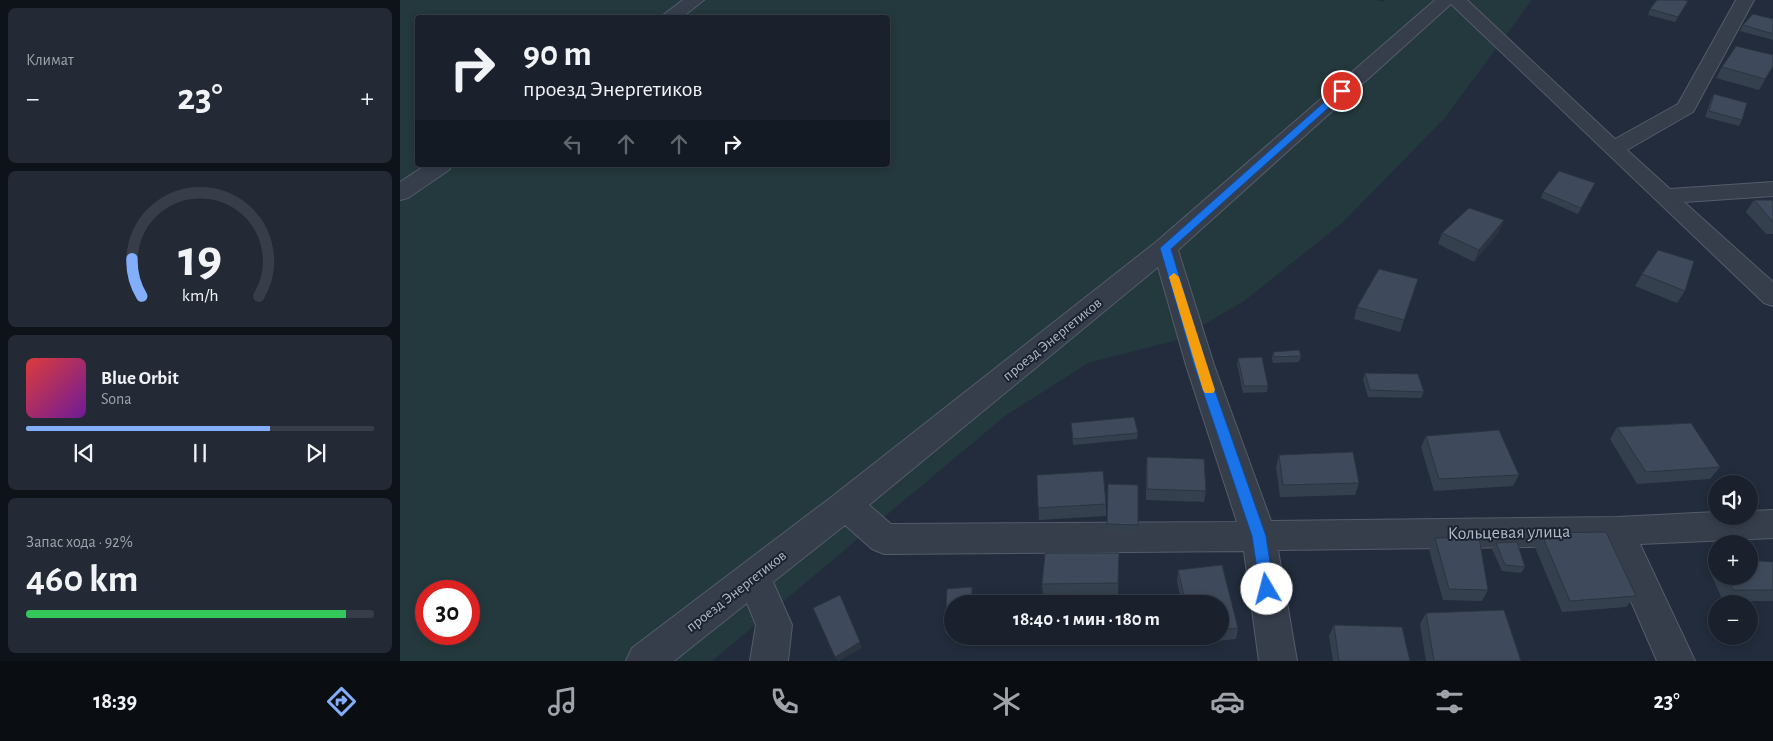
<!DOCTYPE html>
<html lang="ru">
<meta charset="utf-8">
<style>
body{margin:0;font-family:"Alegreya Sans",sans-serif;background:#232935;color:#f1f3f6;height:100vh;display:flex;flex-direction:column;font-size:19px;white-space:nowrap}
*{box-sizing:border-box;margin:0}
p{font-size:16px;color:#9fa3aa}
.icon{flex:none;width:28px;height:28px;fill:none;stroke:currentColor;stroke-width:2;stroke-linecap:round;stroke-linejoin:round}
.map{position:relative;flex:1;overflow:hidden}
.drawer{display:flex;flex-direction:column;gap:8px;padding:8px;background:#0e1219;width:400px}
.drawer>*{flex:none}
.hud{position:absolute;left:15px;top:15px;width:475px;height:152px;border-radius:5px;box-shadow:0 2px 8px #0003,0 0 0 1px #383e49;background:#1a212d;color:#f1f3f6;overflow:hidden}
.fabs{position:absolute;left:1308px;top:475px;display:grid;gap:10px}
.fabs a{display:grid;place-items:center;width:50px;height:50px;border-radius:50%;background:#1a212d;box-shadow:0 2px 8px #0003,0 0 0 1px #383e49;font-size:25px}
.speed{position:absolute;left:15px;top:580px;display:flex;gap:10px;font-size:25px;font-weight:700;text-align:center}
.speed>*{display:grid;place-content:center;width:65px;height:65px;border-radius:50%;background:#1a212d;box-shadow:0 2px 8px #0003,0 0 0 1px #383e49;line-height:1}
.speed .limit{border:8px solid #d22;background:#fff;color:#111}
.pin{position:absolute;display:grid;place-items:center;width:42px;height:42px;color:#fff;margin:-21px;border:2px solid #fff;border-radius:50%;box-shadow:0 1px 5px #0007}
.me{position:absolute;width:55px;margin:-28px;rotate:352deg;stroke-linejoin:round;filter:drop-shadow(0 0 4px #0008)}
.turn{display:flex;align-items:center;gap:18px;height:105px;padding:0 25px;font-size:22px}
.turn .icon{width:65px;height:65px;stroke-width:2.5}
.turn b{display:block;font-size:35px;line-height:42px}
.lanes{display:flex;align-items:center;height:48px;padding:0 25px;background:#0003;justify-content:center;gap:25px;direction:ltr}
.lanes .off{opacity:.35}
.big{font-size:38px;font-weight:600;line-height:1.1}
.drawer .card{flex:1;display:flex;flex-direction:column;justify-content:center;gap:8px;min-width:0;padding:0 18px;border-radius:8px;background:#232935}
.drawer .dial{align-items:center;gap:0}
.dial svg{height:130px;overflow:visible;fill:none;stroke:#383e49;stroke-width:7;stroke-linecap:round;text-anchor:middle}
.dial text{fill:#f1f3f6;stroke:none}
.song{display:flex;align-items:center;gap:15px}
.cover{width:60px;height:60px;border-radius:8px;background:linear-gradient(135deg,hsl(0 70% 55%),hsl(280 70% 35%))}
.played{height:5px;border-radius:2px;background:linear-gradient(90deg,#83aefa 70%,#383e49 70%)}
.keys{display:flex;justify-content:space-around;direction:ltr}
.heat{display:flex;justify-content:space-between;align-items:center;font-size:28px;direction:ltr}
.charge{height:8px;border-radius:4px;background:linear-gradient(90deg,#34c759 92%,#383e49 0)}
.trip{position:absolute;left:544px;top:595px;width:285px;height:50px;border-radius:25px;background:#1a212d;box-shadow:0 2px 8px #0003,0 0 0 1px #383e49;font-weight:600;line-height:50px;text-align:center}
.menu{display:flex;height:80px;justify-content:space-around;align-items:center;background:#0a0d12;color:#9fa3aa}
.menu .icon{width:35px;height:35px}
.menu .selected{color:#83aefa}
.menu b{font-size:22px;color:#f1f3f6}
main{display:flex;flex:1;min-height:0}
.map>svg:first-child{display:block}
</style>
<main>
<section class="drawer">
<div class="card"><p>Климат</p>
<div class="heat"><a>−</a><b class="big">23°</b><a>+</a></div>
</div>
<div class="card dial"><svg viewBox="0 0 100 80">
<path d="M14 69A42 42 0 1 1 86 69"/>
<path d="M14 69A42 42 0 0 1 8 46" stroke="#83aefa"/>
<text x="50" y="56" font-size="32" font-weight="700">19</text>
<text x="50" y="72" font-size="11">km/h</text>
</svg></div>
<div class="card">
<div class="song"><i class="cover"></i><div><b>Blue Orbit</b><p>Sona</p></div></div>
<div class="played"></div>
<div class="keys"><svg class="icon" aria-label="previous" viewBox="0 0 24 24"><path d="M18 5L8 12l10 7zM5 5v14"/></svg><svg class="icon" aria-label="pause" viewBox="0 0 24 24"><path d="M8 5v14M16 5v14"/></svg><svg class="icon" aria-label="next" viewBox="0 0 24 24"><path d="M6 5l10 7-10 7zM19 5v14"/></svg></div>
</div>
<div class="card"><p>Запас хода · 92%</p><b class="big">460 km</b><div class="charge"></div></div>
</section>
<div class="map">
<svg width="1373" height="661" viewBox="0 0 1373 661">
<rect width="100%" height="100%" fill="#222c3c"/>
<path fill="#24393d" fill-rule="evenodd" d="M0,0h976l8,2 1,-2h147l-88,119 -102,104 -98,78 -67,39 -89,23 -83,53 -293,245h-312zM18,18h470v147h-470zM26,591h43v43h-43z"/>
<g fill="none" stroke-linecap="round" stroke-linejoin="round">
<g stroke="#545c6a" stroke-width="2">
<path id="minor" d="M283,0h21l-23,18h-22z
M1035,0h32l148,139 63,-35 58,-104h18l-61,112 -66,38 43,39 103,-7v14l-89,6 89,80v24l-9,-3 -313,-299 -273,246 36,115 57,156 346,-4 99,-5v4h33v-5l24,-1v28l-133,6 55,117h-38l-50,-115 -329,4 19,111h-38l-15,-110 -360,3 -12,-5 -27,-24 -72,57 19,43 -4,36h-38l6,-36 -9,-22 -73,58h-48l6,-13 202,-153 322,-253zM758,267l28,98 51,157 -346,2 -22,-19z
M26,165h26l-3,5 -41,28 -8,2v-18z"/>
</g>
<use href="#minor" fill="#363e4c" fill-rule="evenodd"/>
</g>
<path fill="#35404e" d="M1285,6l-10,16 -27,-7 2,-6z
M1373,19v21l-33,-9 3,-6z
M1373,66l-14,24 -43,-12 6,-11z
M1314,94l28,26 -3,6 -34,-9 6,-17z
M1192,189l-14,25 -37,-16 2,-6z
M1354,200h19v34h-7l-20,-22z
M1099,232l-25,30 -36,-18 4,-11z
M1242,274l43,17 -8,12 -42,-17z
M1018,279l-18,53 -46,-13 3,-12z
M873,352l28,4 -2,6 -26,1 -1,-5z
M838,358l30,28 -1,6 -24,1 -6,-29z
M965,373l59,19 -3,6 -53,-1 -5,-18z
M671,423l67,10 -1,6 -64,6z
M1217,427l103,40 -10,12 -73,5 -27,-45z
M1026,436l93,39 -6,11 -79,5 -13,-44z
M879,455l80,28 -4,12 -75,2 -4,-30z
M747,457l59,34 -2,11 -58,-2v-31z
M637,475l69,29v12l-67,4z
M708,484l30,41 -1,6 -30,-1z
M1141,533l95,63 -10,11 -64,5 -28,-67z
M1035,538l53,52 -6,11 -39,-1 -14,-50z
M1096,543l29,24 -4,6 -19,-2 -10,-22z
M719,553l-1,42h-75l-1,-11z
M1316,558v18h33l24,-14v39h-50l-15,-33z
M822,565l16,63 -2,11 -45,5 -2,-8h31v-32h-38l-5,-23 1,-11z
M572,587l1,6v11h-21v30h-6l-1,-6 2,-39z
M1026,613l95,48h-95l-6,-37z
M934,625l76,36h-77l-4,-25z"/>
<path fill="#2b3440" d="M1104,220l-5,12 -25,30 5,-12z
M572,587l1,6v11h-2z
M460,642l2,6 -23,13h-2l-2,-4z"/>
<path fill="#3e4a5b" stroke="#2b3440" d="M1257,0h27l4,1 -10,16 -28,-8z
M1353,14l20,5v15l-30,-9z
M1336,46l37,9v11l-8,13 -43,-12z
M1314,94l33,9 -5,17 -33,-9z
M1159,171l36,12 -14,25 -38,-16z
M1354,200h19v22z
M1069,208l35,12 -25,30 -37,-17z
M1258,250l36,11 -9,30 -43,-17z
M979,269l39,10 -14,41 -47,-13z
M899,350l2,6 -27,1 -1,-5z
M862,357l6,29h-24l-6,-28z
M965,373l53,1 6,18 -54,-2z
M734,417l4,16 -65,6 -2,-16z
M1291,423l29,44 -74,5 -29,-45z
M1099,430l20,45 -80,4 -13,-43z
M953,452l6,31 -76,2 -4,-30z
M747,457l57,2 2,32 -59,-2z
M703,471l3,33 -68,4 -1,-33z
M708,484l30,1v40l-31,-1z
M1206,532l30,64 -66,5 -29,-68z
M1079,537l9,53 -39,-1 -14,-51z
M1117,542l8,25 -20,-2 -9,-22z
M645,553h74l-1,30 -76,1z
M1349,560l24,2v28h-40l-6,-14h22z
M822,565l16,63 -18,2v-26h-34l-8,-34z
M572,587l-1,17h-19v24h-7l2,-39z
M440,595l20,47 -25,15 -22,-49z
M1104,610l17,51h-87l-8,-48z
M934,625l68,2 8,34h-71z"/>
<path fill="#1a73e8" stroke="#114b97" d="M939,89l8,2 -176,158 35,116 60,171 8,53 -2,5 -5,2 -5,-2 -2,-5 -8,-53 -58,-171 -34,-117z"/>
<path fill="#f59e0b" d="M774,273l5,4 36,113 -2,3h-8l-2,-3 -34,-113z"/>
<g text-anchor="middle" stroke-width="4" stroke-linejoin="round" paint-order="stroke">
<g font-size="15" fill="#b1b9c8" stroke="#1b2330">
<text transform="translate(652 339) rotate(-39)" y="5">проезд Энергетиков</text>
<text transform="translate(336 591) rotate(-38)" y="5">проезд Энергетиков</text>
</g>
<g font-size="18" fill="#b1b9c8" stroke="#1b2330">
<text transform="translate(1109 532) rotate(-1)" y="6">Кольцевая улица</text>
</g>
</g>
</svg>
<div class="fabs">
<a><svg class="icon" aria-label="sound" viewBox="0 0 24 24"><path d="M4 9h4l5-4v14l-5-4H4zM17 9q2 3 0 6"/></svg></a>
<a>+</a>
<a>−</a>
</div>
<div class="speed"><div class="limit">30</div></div>
<div class="pin" style="left:942px;top:91px;background:#d93025"><svg class="icon" aria-label="arrive" viewBox="0 0 24 24"><path d="M6 21V4h12l-3 4 3 4H6"/></svg></div>
<svg class="me" style="left:867px;top:589px" viewBox="-20 -20 40 40"><circle r="19" fill="#fff"/><path d="M0-13L10 11 0 6-10 11z" fill="#1a73e8"/></svg>
<div class="trip">18:40 · 1 мин · 180 m</div>
<div class="hud">
<div class="turn"><svg class="icon" aria-label="right" viewBox="0 0 24 24"><path d="M7 20v-9h11M14 6l5 5-5 5"/></svg><div><b>90 m</b>проезд Энергетиков</div></div>
<div class="lanes"><svg class="icon off" aria-label="left" viewBox="0 0 24 24"><path d="M17 20v-9H6M10 6l-5 5 5 5"/></svg><svg class="icon off" aria-label="ahead" viewBox="0 0 24 24"><path d="M12 20V5M6 11l6-6 6 6"/></svg><svg class="icon off" aria-label="ahead" viewBox="0 0 24 24"><path d="M12 20V5M6 11l6-6 6 6"/></svg><svg class="icon" aria-label="right" viewBox="0 0 24 24"><path d="M7 20v-9h11M14 6l5 5-5 5"/></svg></div>
</div>
</div>
</main>
<nav class="menu">
<b>18:39</b>
<svg class="icon selected" aria-label="directions" viewBox="0 0 24 24"><path d="M12 3l9 9-9 9-9-9zM9 14v-3h6M13 9l2 2-2 2"/></svg>
<svg class="icon" aria-label="music" viewBox="0 0 24 24"><path d="M9 18V5l10-2v13"/><circle cx="6" cy="18" r="3"/><circle cx="16" cy="16" r="3"/></svg>
<svg class="icon" aria-label="phone" viewBox="0 0 24 24"><path d="M5 4h4l2 5-3 2q2 4 5 5l2-3 5 2v4C11 20 4 13 5 4z"/></svg>
<svg class="icon" aria-label="climate" viewBox="0 0 24 24"><path d="M12 3v18M4 7l16 10M4 17L20 7"/></svg>
<svg class="icon" aria-label="car" viewBox="0 0 24 24"><path d="M5 17H2v-5l4-1 3-4h7l3 4 3 1v5h-3M9 17h6M6 11h13"/><circle cx="7" cy="17" r="2"/><circle cx="17" cy="17" r="2"/></svg>
<svg class="icon" aria-label="filters" viewBox="0 0 24 24"><path d="M4 7h16M4 17h16"/><circle cx="9" cy="7" r="2"/><circle cx="15" cy="17" r="2"/></svg>
<b>23°</b>
</nav>
